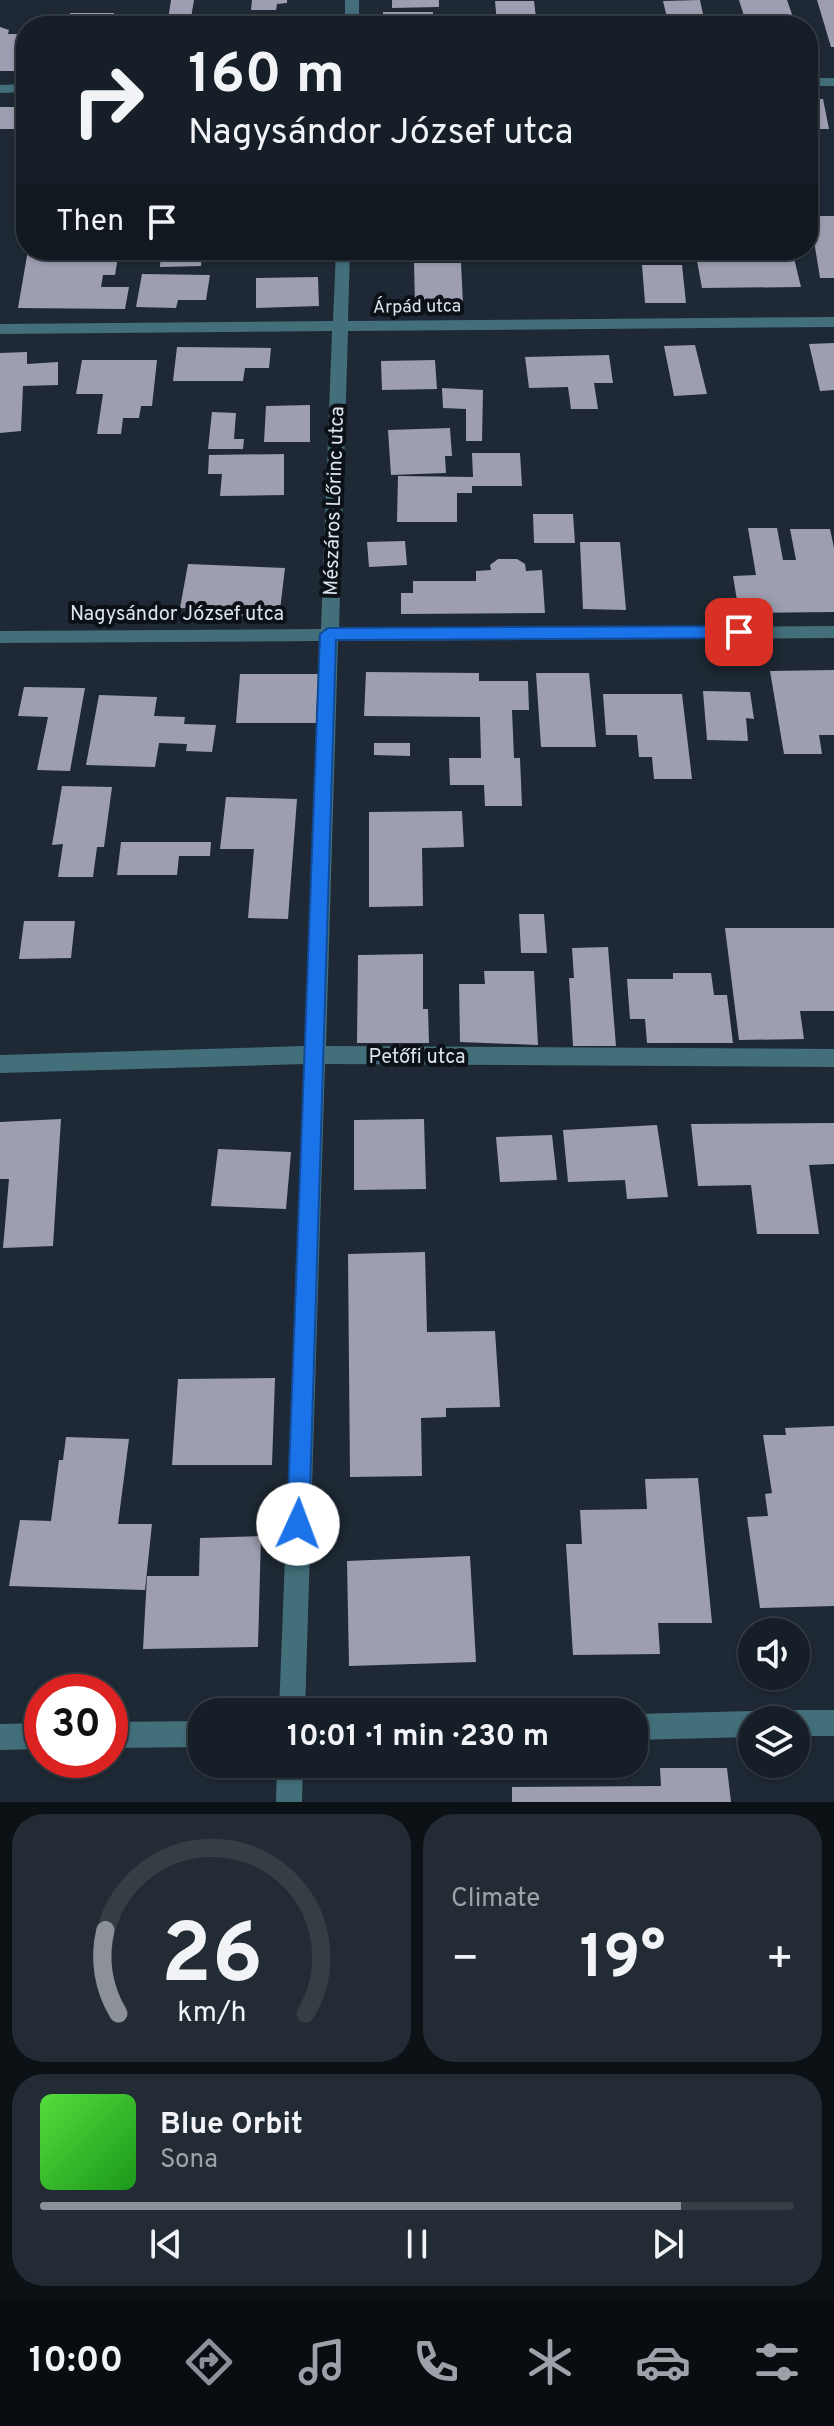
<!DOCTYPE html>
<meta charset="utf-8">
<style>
body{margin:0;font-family:Overpass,sans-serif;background:#232c34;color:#f1f3f6;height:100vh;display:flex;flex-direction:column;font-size:30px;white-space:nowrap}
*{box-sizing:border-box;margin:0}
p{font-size:26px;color:#9ea2a8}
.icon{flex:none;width:44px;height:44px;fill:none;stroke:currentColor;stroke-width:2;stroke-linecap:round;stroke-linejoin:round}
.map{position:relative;height:1802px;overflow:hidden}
.details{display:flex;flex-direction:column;gap:12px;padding:12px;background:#0c1116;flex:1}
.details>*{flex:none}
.guide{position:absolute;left:16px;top:16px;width:802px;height:244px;border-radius:32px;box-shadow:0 2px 6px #0004,0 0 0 2px #353d45;background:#161f28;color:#f1f3f6;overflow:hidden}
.tools{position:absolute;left:738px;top:1618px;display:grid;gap:16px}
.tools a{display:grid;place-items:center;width:72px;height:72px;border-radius:50%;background:#161f28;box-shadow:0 2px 6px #0004,0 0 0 2px #353d45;font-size:40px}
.speed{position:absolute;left:24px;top:1674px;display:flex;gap:16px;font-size:40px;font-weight:700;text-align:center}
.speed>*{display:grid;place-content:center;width:104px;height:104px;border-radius:50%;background:#161f28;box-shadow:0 2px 6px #0004,0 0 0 2px #353d45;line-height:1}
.speed .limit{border:12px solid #d22;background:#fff;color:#111}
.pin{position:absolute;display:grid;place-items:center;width:68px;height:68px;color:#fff;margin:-34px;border-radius:16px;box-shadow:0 4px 12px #0006}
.me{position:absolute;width:88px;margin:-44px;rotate:2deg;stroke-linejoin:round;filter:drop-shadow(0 0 6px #0008)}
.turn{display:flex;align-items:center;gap:28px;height:168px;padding:0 40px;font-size:36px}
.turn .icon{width:104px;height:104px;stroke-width:2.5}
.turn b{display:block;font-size:56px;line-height:68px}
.then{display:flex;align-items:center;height:76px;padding:0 40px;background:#0003;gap:16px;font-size:30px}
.big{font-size:60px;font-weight:700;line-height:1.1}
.details .widget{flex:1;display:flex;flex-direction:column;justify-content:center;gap:12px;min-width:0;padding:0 28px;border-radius:32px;background:#232c34}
.details .dial{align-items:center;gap:0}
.dial svg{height:208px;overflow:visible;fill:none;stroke:#353d45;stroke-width:7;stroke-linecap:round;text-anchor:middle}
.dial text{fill:#f1f3f6;stroke:none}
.song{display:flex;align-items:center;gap:24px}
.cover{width:96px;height:96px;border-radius:12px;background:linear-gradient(135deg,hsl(110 70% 55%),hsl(120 70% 35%))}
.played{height:8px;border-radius:4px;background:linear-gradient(90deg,#8c9099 85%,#353d45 85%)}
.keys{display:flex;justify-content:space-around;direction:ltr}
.heat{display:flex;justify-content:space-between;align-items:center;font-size:44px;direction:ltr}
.details .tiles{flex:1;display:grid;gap:12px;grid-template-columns:1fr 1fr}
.widget:last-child{grid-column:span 2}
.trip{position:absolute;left:188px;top:1698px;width:460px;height:80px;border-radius:32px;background:#161f28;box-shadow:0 2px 6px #0004,0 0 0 2px #353d45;font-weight:700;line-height:80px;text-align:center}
.menu{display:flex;height:128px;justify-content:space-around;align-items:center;background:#090c10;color:#9ea2a8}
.menu .icon{width:56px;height:56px}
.menu .selected{color:#8c9099}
.menu b{font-size:36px;color:#f1f3f6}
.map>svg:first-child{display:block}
</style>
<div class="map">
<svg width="834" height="1802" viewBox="0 0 834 1802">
<rect width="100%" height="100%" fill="#1e2935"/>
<path fill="#9d9fb1" d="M171,0h23l-3,18h12l-1,8h-35z
M252,0h35v3l-10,1 -1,6h-25z
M392,0h47v7l-47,1z
M700,0l4,19h18l2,7h-55l-6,-25z
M739,0h48l9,26h-24l-3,-8 -24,1z
M817,0h17v47h-3z
M495,1h39l3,25 -40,-3z
M383,12h50l-1,13 -49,-1z
M70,13h44l-2,13h-44z
M0,27l9,3 -1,4h18v37h-26z
M808,99h15l6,30h-21z
M0,107h25l-4,22h-21z
M810,216h24v62h-14z
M28,250h91l-4,25h-12l-2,12h28l-4,22 -107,-1z
M161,250h41l-1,16 -41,1z
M695,250h97l9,37 -99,1z
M414,263h47l2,41 -48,1z
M642,265h40l4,38h-41z
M142,274l68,1 -4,25h-28l-2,8 -40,-1z
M318,277l1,29 -63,2v-30z
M834,343v47l-14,1 -11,-47z
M695,345l12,49 -33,2 -10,-50z
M177,347l94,1 -2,20h-24l-2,13h-70z
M27,352v12l31,-2v23l-35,1 -2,45 -21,2v-80z
M609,355l4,28h-19l4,26h-27l-3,-22 -39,1 -4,-31z
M82,360h75l-5,46h-11l-2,12h-16l-2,16h-24l6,-40h-27z
M435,360l2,29 -55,1 -1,-29z
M442,388l41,2 -1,51h-16v-32l-23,-1z
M310,405v37h-46l2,-36z
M212,412l24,1 -2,26h10l-1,10h-35z
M450,428l2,28h-7l1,17 -55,2 -3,-45z
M472,453h48l2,33h-50v7h-15v29h-60l1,-46 75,1z
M284,454v41l-64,1 2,-22h-14l1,-19z
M533,514h40l2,29h-41z
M748,528h29l6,32h13l-6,-31h40l4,19v64l-95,1 -6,-37 23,-1z
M405,541l2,24 -38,2 -2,-25z
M580,542h40l6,68 -43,-1z
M498,559h19l8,5 1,7 16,-1 3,43 -144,1v-21h12v-12h63v-10l15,-1 -1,-5z
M188,564l97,4 -6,50 -72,-3 1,-6 -28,-1z
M834,670v65h-15l3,19h-38l-14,-83z
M366,672l113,1v8h49l1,29h-17l2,48h6l2,48h-37l-1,-21h-34l-1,-27h32l-1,-41 -116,-1z
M536,673h53l7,74h-55z
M240,674h78l-2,49h-80z
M24,687l61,1 -15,83 -33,-1 11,-53 -30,-1z
M703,691l47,1 4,27 -8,-1 2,23 -41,-1z
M603,694h79l10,85h-38l-2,-22h-13l-2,-22h-31z
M99,695l58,2 -3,19 31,1 -1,7 32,1 -4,27 -26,-1 1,-7 -28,-1 -4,24 -69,-2z
M374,743h36v13l-36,-1z
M62,786l50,1 -8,60h-7l-4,30h-35l5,-33 -11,1z
M226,797l71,2 -9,120 -40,-1 6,-69h-34z
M462,811l2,36 -42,1 1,58 -54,1v-95z
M121,842h90l-1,14h-31l-2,19h-60z
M519,914h25l3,39h-26z
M24,921h51l-4,37 -52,1z
M725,928h109v83h-34l4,28 -65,1z
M608,947l8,99h-43l-4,-68h5l-2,-30z
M423,954v55h5l1,34h-72l1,-88z
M484,971h50l4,74 -78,-3 -1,-58h26z
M673,973h38l3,22h13l6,48h-86l-2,-24h-15l-3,-40h46z
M61,1119l-8,127 -50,2 6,-69h-9v-57z
M424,1119l2,70 -72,1v-70z
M834,1123v41l-25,1 10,69h-62l-6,-49 -53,1 -7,-62z
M657,1125l11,72 -41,2 -2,-19 -57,2 -5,-52z
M552,1135l5,45 -57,2 -4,-45z
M218,1149l73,3 -5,57 -75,-3z
M425,1252l2,80 68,-1 5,76 -54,1v9l-25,1 1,58 -72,1 -2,-223z
M275,1378l-3,87h-100l6,-86z
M834,1426v180l-74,2 -13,-91 21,-1 -3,-22 7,-1 -9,-58h23l-1,-7z
M66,1437l63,2 -11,85h34l-7,66 -136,-4 11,-66 31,1 8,-61h4z
M698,1478l14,145h-54l2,31 -87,1 -7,-111h16l-2,-34 67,-1 -2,-30z
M261,1536l-3,111 -115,2 4,-73h52l1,-38z
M470,1556l6,106 -127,4 -2,-105z
M660,1768h67l4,34h-219v-15l149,-1z"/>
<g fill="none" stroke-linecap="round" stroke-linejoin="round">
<path fill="#426f7a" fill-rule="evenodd" d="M345,0h14v26h-14z
M808,78h26v8h-26z
M26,84v8l-26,1v-8z
M336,250h14l-2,71 486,-4v10l-486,4 -9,298 495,-3v12l-496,3 -12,405 508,3v18l-509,-3 -20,648h-26l25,-648 -304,9v-18l305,-9 15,-405 -320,2v-12l321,-2 11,-298 -332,3v-10l333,-3z
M796,1710h38v26h-38v-16h-12l3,-6z
M752,1711l9,4 3,5h-12v17l-118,3v-26z
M202,1721v26l-92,1v-26z
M42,1723v26l-42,1v-26z
M277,1764h26l-1,38h-26z"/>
</g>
<path fill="#1a73e8" stroke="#114b97" stroke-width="2" d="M739,626l8,6 -8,6 -403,2 -27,884 -3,8 -8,3 -8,-3 -3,-8 33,-890 8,-6z"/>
<g text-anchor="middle" stroke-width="8" stroke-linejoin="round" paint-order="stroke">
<g font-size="18" fill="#dbe3eb" stroke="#0c1117">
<text transform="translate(417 306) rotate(-1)" y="6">Árpád utca</text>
</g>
<g font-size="20" fill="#dbe3eb" stroke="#0c1117">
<text transform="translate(333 501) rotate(-88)" y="7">Mészáros Lőrinc utca</text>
<text x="177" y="620">Nagysándor József utca</text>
<text x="417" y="1063">Petőfi utca</text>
</g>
</g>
</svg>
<div class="tools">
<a><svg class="icon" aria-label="sound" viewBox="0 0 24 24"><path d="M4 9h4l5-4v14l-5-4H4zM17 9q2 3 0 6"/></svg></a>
<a><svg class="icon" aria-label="layers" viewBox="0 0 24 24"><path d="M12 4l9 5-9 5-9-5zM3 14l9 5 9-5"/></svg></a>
</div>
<div class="speed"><div class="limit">30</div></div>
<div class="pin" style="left:739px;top:632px;background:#d93025"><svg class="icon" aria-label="arrive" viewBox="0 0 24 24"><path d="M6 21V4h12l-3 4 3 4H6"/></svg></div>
<svg class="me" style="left:298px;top:1524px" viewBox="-20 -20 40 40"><circle r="19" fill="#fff"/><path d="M0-13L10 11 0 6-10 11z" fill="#1a73e8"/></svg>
<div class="trip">10:01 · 1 min · 230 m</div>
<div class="guide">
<div class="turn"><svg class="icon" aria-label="right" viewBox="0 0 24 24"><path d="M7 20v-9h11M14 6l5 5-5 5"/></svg><div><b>160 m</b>Nagysándor József utca</div></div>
<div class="then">Then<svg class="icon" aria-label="arrive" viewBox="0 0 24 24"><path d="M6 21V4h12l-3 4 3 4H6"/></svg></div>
</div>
</div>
<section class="details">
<div class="tiles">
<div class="widget dial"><svg viewBox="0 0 100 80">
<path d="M14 69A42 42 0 1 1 86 69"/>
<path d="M14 69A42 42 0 0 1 9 37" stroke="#8c9099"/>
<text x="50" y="56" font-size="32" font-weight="700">26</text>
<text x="50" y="72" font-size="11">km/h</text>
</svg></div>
<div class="widget"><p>Climate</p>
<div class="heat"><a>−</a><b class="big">19°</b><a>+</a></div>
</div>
<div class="widget">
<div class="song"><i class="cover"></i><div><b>Blue Orbit</b><p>Sona</p></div></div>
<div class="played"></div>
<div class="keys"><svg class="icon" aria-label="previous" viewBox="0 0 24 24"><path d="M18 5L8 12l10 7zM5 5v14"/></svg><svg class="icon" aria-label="pause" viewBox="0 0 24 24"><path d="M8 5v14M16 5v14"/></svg><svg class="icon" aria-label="next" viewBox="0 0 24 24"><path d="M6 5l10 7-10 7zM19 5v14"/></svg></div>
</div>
</div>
</section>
<nav class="menu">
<b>10:00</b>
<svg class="icon selected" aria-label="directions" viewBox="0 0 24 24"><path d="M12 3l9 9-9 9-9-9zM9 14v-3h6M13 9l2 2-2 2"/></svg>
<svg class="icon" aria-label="music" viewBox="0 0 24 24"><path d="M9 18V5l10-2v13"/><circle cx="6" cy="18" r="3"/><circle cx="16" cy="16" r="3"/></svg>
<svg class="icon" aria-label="phone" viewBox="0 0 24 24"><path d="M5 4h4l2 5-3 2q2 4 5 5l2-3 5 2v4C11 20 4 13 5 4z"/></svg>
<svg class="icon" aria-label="climate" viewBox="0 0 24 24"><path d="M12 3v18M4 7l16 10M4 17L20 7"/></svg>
<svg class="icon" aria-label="car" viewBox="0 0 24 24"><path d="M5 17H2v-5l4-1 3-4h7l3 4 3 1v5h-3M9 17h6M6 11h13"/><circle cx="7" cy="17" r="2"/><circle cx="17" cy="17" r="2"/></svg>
<svg class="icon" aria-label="filters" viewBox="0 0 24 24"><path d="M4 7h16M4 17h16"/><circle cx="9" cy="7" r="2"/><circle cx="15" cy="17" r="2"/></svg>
</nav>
